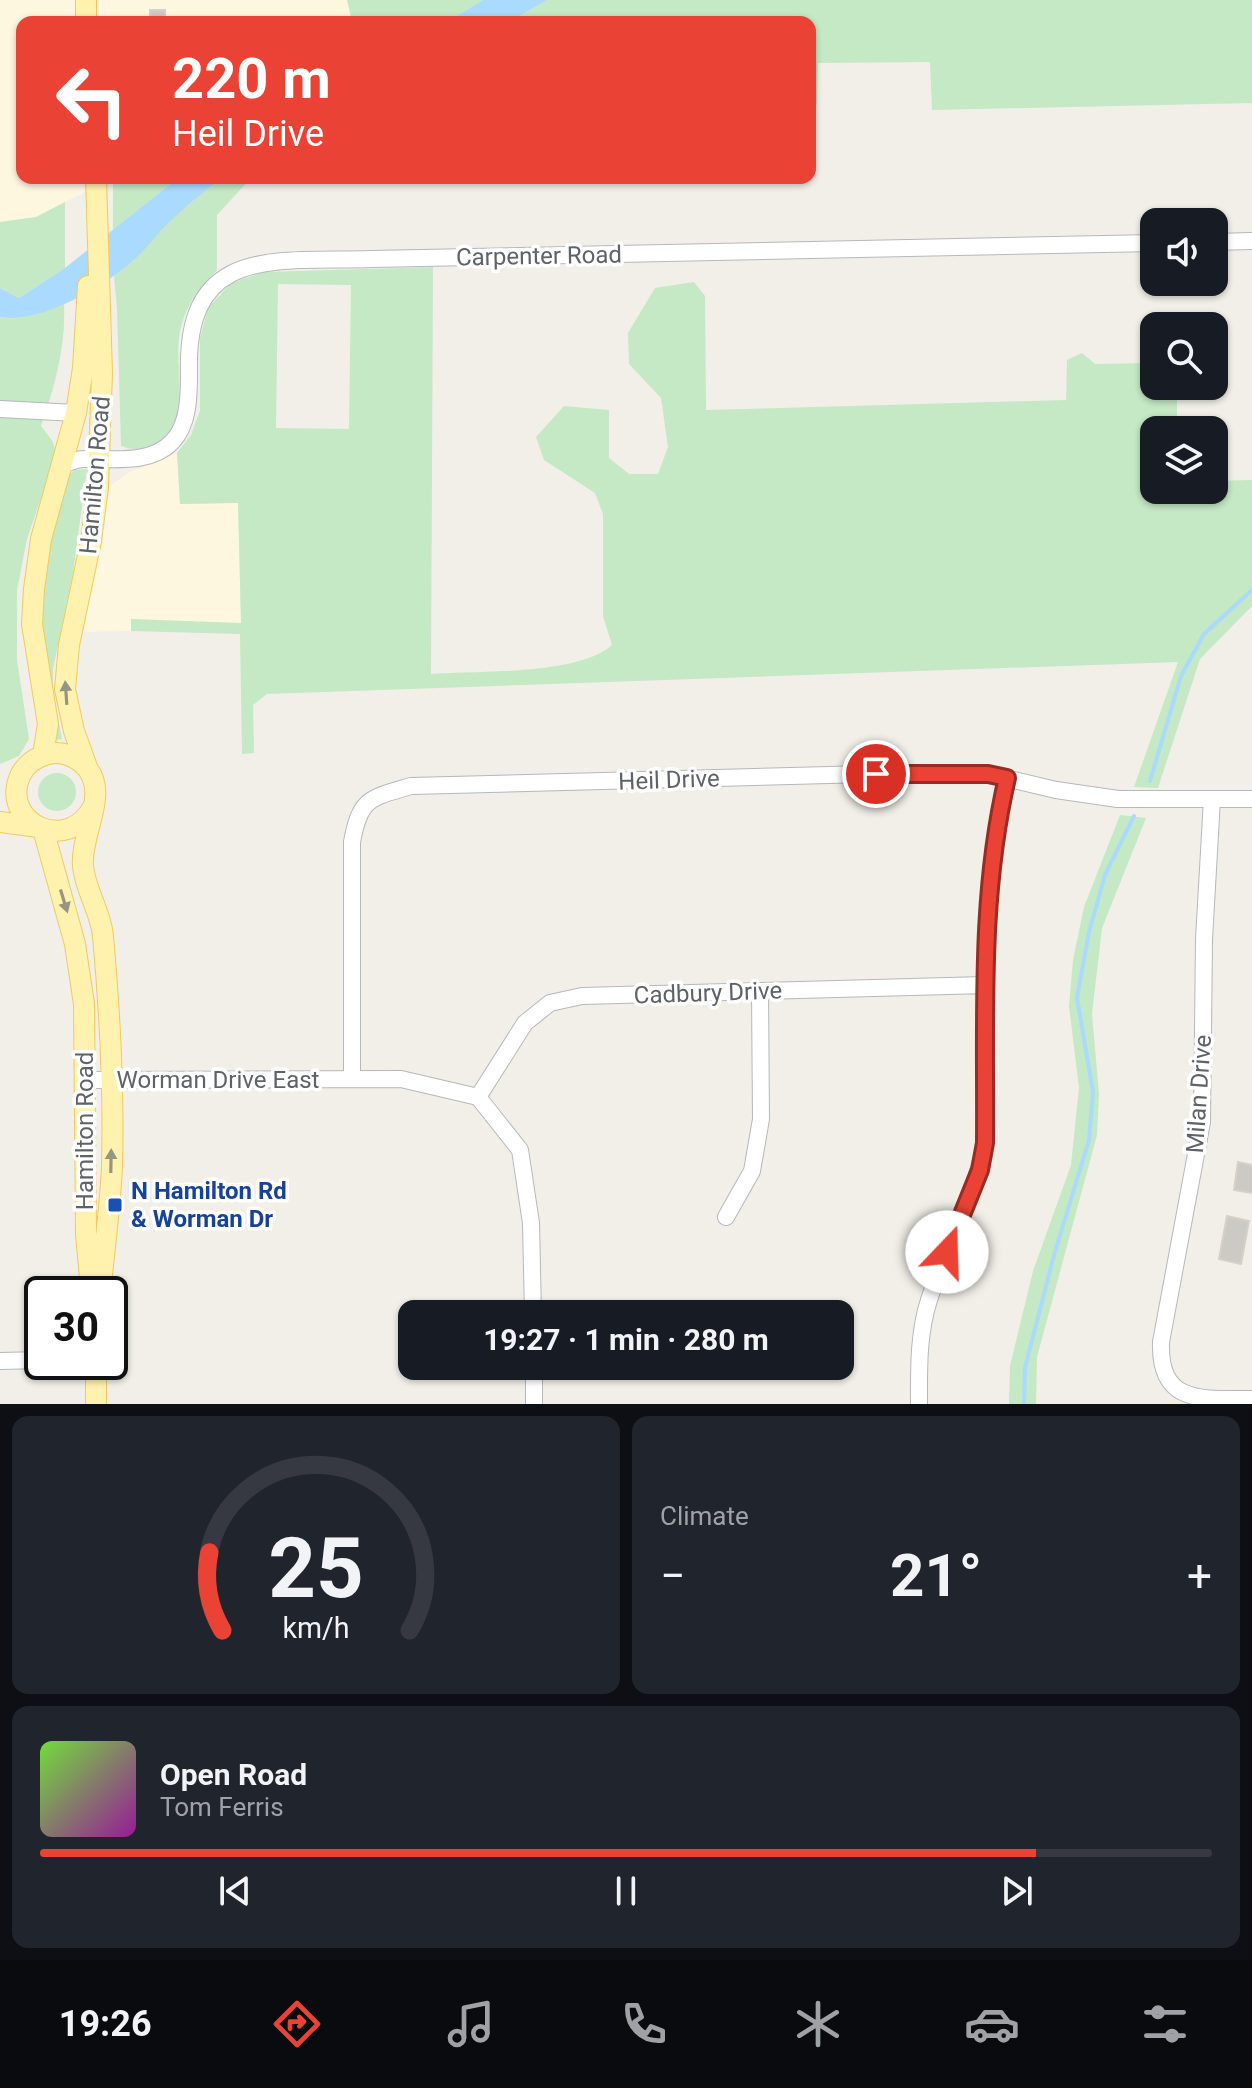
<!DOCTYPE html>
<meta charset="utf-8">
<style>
body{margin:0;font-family:Roboto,sans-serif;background:#20242c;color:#f1f3f6;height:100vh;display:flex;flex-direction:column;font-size:30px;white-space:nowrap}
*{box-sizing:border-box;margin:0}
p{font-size:26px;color:#9ea1a6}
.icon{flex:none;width:44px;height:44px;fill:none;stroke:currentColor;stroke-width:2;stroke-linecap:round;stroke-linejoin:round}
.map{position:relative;height:1404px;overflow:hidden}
.panel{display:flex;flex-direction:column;gap:12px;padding:12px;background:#0d0f14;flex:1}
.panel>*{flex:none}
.banner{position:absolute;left:16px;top:16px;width:800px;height:168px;border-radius:16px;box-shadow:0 2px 6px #0004;background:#ea4335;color:#fff;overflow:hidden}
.buttons{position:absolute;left:1140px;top:208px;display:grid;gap:16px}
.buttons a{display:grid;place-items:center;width:88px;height:88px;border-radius:16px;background:#171b24;box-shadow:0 2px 6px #0004;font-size:40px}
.speed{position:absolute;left:24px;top:1276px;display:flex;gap:16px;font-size:40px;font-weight:700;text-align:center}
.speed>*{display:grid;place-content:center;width:104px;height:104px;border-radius:50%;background:#171b24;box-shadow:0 2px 6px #0004;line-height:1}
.speed .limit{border:4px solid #111;border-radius:12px;background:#fff;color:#111}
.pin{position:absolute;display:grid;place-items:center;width:68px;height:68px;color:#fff;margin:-34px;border:4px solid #fff;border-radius:50%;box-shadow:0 2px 8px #0007}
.me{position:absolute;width:88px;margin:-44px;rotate:21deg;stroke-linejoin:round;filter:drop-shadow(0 0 6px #0008)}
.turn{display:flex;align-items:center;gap:28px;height:168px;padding:0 24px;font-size:36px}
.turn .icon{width:104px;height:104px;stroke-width:2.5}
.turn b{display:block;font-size:56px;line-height:68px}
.big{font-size:60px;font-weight:700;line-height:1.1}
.panel .tile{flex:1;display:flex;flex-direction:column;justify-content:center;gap:12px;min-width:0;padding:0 28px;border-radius:16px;background:#20242c}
.panel .dial{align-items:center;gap:0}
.dial svg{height:208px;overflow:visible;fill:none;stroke:#363941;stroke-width:7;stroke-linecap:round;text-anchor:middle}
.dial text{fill:#f1f3f6;stroke:none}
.song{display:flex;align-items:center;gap:24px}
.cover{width:96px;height:96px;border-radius:12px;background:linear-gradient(135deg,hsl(100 70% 55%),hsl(300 70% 35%))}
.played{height:8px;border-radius:4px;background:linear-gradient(90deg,#ea4335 85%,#363941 85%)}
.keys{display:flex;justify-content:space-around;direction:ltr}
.heat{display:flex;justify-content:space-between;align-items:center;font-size:44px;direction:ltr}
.panel .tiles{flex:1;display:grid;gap:12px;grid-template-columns:1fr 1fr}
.tile:last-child{grid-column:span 2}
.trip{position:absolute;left:398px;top:1300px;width:456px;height:80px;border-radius:16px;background:#171b24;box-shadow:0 2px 6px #0004;font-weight:700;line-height:80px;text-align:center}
.tabs{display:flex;height:128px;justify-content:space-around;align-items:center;background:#090b0e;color:#9ea1a6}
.tabs .icon{width:56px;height:56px}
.tabs .current{color:#ea4335}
.tabs b{font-size:36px;color:#f1f3f6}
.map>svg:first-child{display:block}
</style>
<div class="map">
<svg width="1252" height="1404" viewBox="0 0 1252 1404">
<rect width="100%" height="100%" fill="#f1efe8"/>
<path fill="#fef7e0" d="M0,0h347l5,22h-330v156h90l-76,39 -36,5z
M177,453l3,51 58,-1 3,121 -110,-5v12l-51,1 25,-143 25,-17z"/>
<path fill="#c5e8c5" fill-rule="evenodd" d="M347,0h136l-30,18 -15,4h-86z
M547,0h705v103l-320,7 -2,-48 -112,1 -1,41 -7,1v-83h-301z
M113,178h65l-65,52z
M221,178h30l-34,37v55c-17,18 -30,33 -36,57 -10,36 16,102 -30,119 -11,4 -20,4 -30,0l-4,-138 -3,-32 20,-16 42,-45z
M65,202v66l-46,30 -19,-10v-66l36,-5z
M433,267l-2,407c45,-3 149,1 181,-29l-9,-29v-102l-8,-21 -51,-33 -8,-23 28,-31 45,4v48l20,16h29l10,-27 -7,-49 -32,-34 -1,-31 27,-45 39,-6 11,14 1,114 360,-10 1,-40 15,-7 13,11 59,-1v23h23v44h-23v60h60v-9l38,-1v126l-52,53 -42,129 -24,-1 44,-125 -911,32 -14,11 1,48 -12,1 -2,-120 -109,-3v-12l110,4 -3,-120 -58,1 -3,-51 14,-18 9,-25v-72l8,-30 23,-25 33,-11zM278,284l73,1 -2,144 -73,-1z
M64,304c2,42 -9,82 -23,122l12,16 3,12 -29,85 -10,51v70l12,79 -10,17 -19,8v-447c22,5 44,-6 64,-13z
M87,469l-14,104 -20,96v26l9,44 -14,2 -14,-130 30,-130 10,-11z
M38 792a19 19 0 1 1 38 0a19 19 0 1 1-38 0Z
M1120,815l26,3 -44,110 -10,86 7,80 -2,41 -60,222 -1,47h-27l1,-38 23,-95 38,-106 8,-77 -10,-82 4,-46 11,-53z"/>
<path fill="#aadaff" d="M483,0h64l-38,22h-71l15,-4z
M178,178h43c-14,12 -29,23 -43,36 -16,14 -28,31 -43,45 -28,26 -96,66 -135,58v-29l19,10 46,-30z"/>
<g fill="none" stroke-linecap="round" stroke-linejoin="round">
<path stroke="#aadaff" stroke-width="4" d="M1150,781l31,-105 23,-42 48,-44
M1024,1404l1,-36 29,-113 35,-115 4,-48 -16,-94 12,-66 16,-57 29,-59"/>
</g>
<path fill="#cccac5" stroke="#d6d1c6" stroke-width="2" d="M150,10h15v12h-15z
M1238,1162l14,3v28l-18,-3z
M1227,1216l22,5 -8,43 -22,-5z"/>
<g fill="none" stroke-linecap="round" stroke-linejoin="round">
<g stroke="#b5b8bc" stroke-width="18">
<path id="minor" d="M1214,242l38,-1
M0,409l76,4
M61,465c7,-2 15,-6 23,-6 28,-1 66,6 88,-17 17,-17 17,-47 17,-69 -4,-129 87,-111 182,-114l783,-16
M1212,799l-8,140 -2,183 -41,220c-2,62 39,57 91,57
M352,1079v-237c8,-45 19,-44 59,-56l495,-13 82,1 68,16 62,9h134
M84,1080l317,-1 77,18 42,53 11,73 2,91
M478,1097l47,-74 25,-20 32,-7 404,-11
M726,1217l26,-46 9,-52 -1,-128
M0,1361l42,-1
M534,1366v38
M919,1404c0,-35 -1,-70 10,-104 17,-53 46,-103 56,-157 1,-122 -5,-246 22,-365"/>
</g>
<g stroke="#f2c960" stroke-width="22">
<path id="major" d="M86,0v22
M43,755l5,-31 -16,-100 2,-35 7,-50 35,-126 7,-45 5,-82
M87,767l-13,-36 -9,-42 4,-44 22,-104 7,-54 4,-114 -6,-195
M94,805c-25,51 -94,18 -74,-29 5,-11 16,-19 28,-22 12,-3 24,1 34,9 31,27 -2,69 1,103 2,24 18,46 20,70 7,77 11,154 9,231 -2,42 -8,85 -12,127
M0,822l38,5
M43,829l32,115 9,60 2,230 5,56
M96,1362v42"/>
</g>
<use href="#minor" stroke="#fff" stroke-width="16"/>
<use href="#major" stroke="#fff2af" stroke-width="20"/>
</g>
<defs><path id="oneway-solid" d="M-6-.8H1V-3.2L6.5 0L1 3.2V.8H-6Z" transform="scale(2)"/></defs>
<g fill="#979581">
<use href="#oneway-solid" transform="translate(66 693) rotate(-94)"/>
<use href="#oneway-solid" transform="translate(64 901) rotate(73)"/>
<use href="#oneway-solid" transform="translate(111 1161) rotate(-89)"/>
</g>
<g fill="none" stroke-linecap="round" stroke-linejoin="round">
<g stroke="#982c22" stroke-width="20">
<path id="route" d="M876,774h112l19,4c-28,119 -21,243 -22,365l-5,27 -33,82"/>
</g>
<use href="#route" stroke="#ea4335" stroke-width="14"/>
</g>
<rect fill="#1a4fb4" stroke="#fff" stroke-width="3" x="107" y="1197" width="16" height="16" rx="4"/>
<g text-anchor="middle" stroke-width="7" stroke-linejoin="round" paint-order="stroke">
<g font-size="24" fill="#5f6368" stroke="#fff">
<text transform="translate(539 256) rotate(-1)" y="8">Carpenter Road</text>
<text transform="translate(95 475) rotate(-85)" y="8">Hamilton Road</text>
<text transform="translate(669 780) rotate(-2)" y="8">Heil Drive</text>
<text transform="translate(708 993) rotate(-2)" y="8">Cadbury Drive</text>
<text x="218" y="1088">Worman Drive East</text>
<text transform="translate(1199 1094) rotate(-86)" y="8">Milan Drive</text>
<text transform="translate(85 1131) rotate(-90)" y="8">Hamilton Road</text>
</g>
<g font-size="24" font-weight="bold" fill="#164399" stroke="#fff" text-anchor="start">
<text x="131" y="1199">N Hamilton Rd<tspan x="131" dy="28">&amp; Worman Dr</tspan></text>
</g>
</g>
</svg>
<div class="buttons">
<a><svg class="icon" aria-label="sound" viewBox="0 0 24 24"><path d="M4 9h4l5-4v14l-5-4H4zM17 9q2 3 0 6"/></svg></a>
<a><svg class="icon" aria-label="search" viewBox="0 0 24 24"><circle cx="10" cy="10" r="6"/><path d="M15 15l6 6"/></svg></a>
<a><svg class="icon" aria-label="layers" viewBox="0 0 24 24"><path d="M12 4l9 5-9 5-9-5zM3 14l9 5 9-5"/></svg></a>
</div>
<div class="speed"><div class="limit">30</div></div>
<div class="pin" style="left:876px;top:774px;background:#d93025"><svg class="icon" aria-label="arrive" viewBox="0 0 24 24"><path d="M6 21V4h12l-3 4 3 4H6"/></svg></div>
<svg class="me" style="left:947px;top:1252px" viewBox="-20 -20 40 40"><circle r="19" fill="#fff"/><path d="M0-13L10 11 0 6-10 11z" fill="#ea4335"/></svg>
<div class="trip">19:27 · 1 min · 280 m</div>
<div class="banner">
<div class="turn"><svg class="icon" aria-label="left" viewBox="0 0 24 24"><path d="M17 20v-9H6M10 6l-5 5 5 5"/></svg><div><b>220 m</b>Heil Drive</div></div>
</div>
</div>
<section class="panel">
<div class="tiles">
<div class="tile dial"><svg viewBox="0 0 100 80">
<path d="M14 69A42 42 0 1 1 86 69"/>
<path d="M14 69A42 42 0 0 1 9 39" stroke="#ea4335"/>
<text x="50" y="56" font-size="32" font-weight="700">25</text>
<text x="50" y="72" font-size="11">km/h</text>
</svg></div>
<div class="tile"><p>Climate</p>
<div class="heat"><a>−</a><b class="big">21°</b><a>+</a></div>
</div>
<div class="tile">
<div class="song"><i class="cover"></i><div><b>Open Road</b><p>Tom Ferris</p></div></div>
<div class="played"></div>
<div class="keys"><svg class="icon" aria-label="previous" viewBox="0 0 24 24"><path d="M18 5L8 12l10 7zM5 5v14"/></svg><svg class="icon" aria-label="pause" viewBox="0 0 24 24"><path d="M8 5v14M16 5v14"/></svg><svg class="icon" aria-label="next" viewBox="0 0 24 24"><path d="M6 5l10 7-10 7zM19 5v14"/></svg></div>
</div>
</div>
</section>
<nav class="tabs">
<b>19:26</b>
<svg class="icon current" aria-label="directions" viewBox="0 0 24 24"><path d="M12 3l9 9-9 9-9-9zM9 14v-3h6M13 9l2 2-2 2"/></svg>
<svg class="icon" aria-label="music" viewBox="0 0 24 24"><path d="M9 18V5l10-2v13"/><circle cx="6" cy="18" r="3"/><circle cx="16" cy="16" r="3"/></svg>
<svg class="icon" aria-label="phone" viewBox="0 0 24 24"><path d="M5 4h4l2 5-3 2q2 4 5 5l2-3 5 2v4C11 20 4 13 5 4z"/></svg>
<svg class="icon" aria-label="climate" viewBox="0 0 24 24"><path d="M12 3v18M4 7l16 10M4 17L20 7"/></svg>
<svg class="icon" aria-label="car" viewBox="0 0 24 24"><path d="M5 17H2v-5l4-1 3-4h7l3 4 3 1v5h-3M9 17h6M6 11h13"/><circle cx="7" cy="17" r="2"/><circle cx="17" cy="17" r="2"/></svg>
<svg class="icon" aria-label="filters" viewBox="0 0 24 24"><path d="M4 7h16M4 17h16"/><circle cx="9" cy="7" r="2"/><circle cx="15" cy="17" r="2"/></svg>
</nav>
